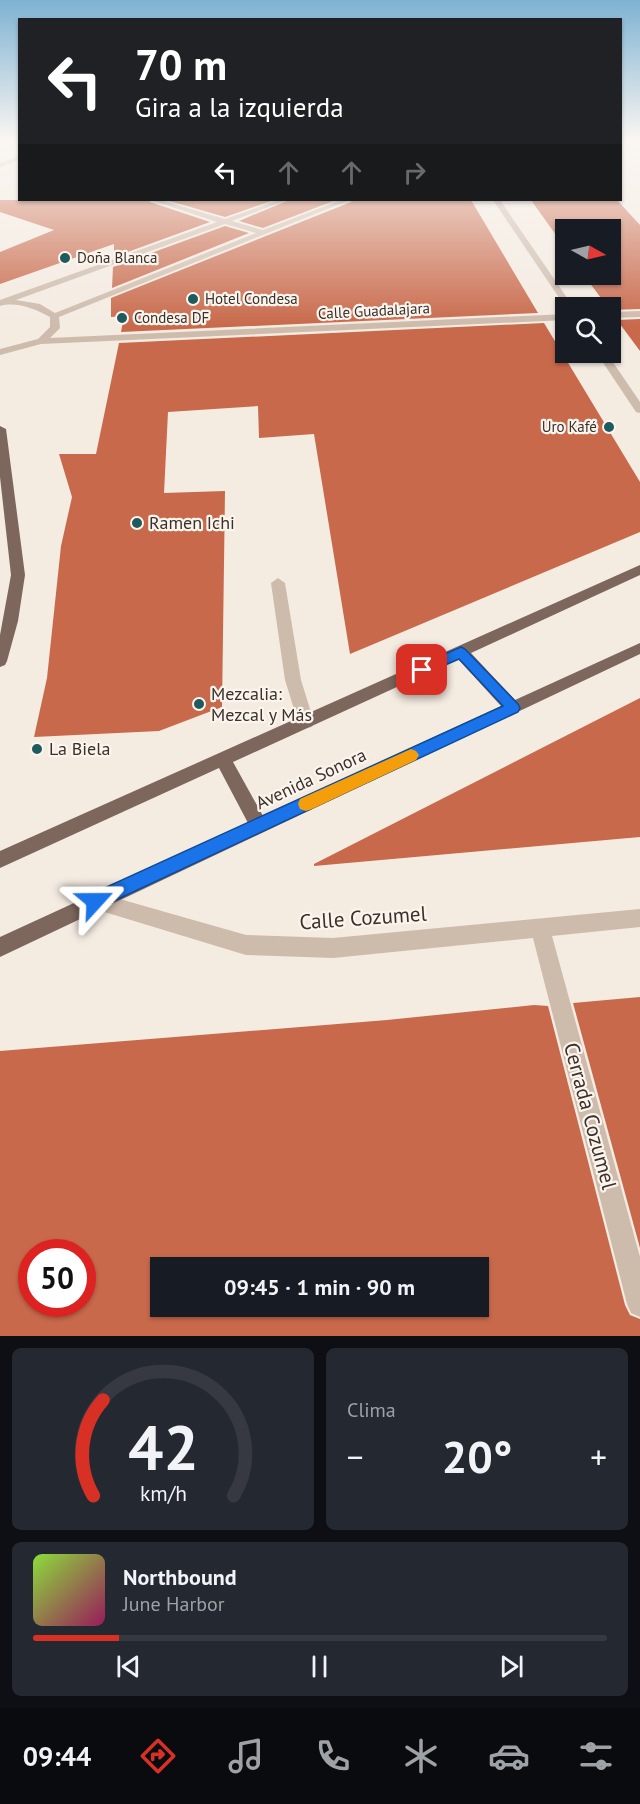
<!DOCTYPE html>
<html lang="es">
<meta charset="utf-8">
<style>
body{margin:0;font-family:"PT Sans",sans-serif;background:#242831;color:#f1f3f6;height:100vh;display:flex;flex-direction:column;font-size:22px;white-space:nowrap}
*{box-sizing:border-box;margin:0}
p{font-size:20px;color:#9ea1a6}
.icon{flex:none;width:33px;height:33px;fill:none;stroke:currentColor;stroke-width:2;stroke-linecap:round;stroke-linejoin:round}
.map{position:relative;height:1336px;overflow:hidden}
.sheet{display:flex;flex-direction:column;gap:12px;padding:12px;background:#0d0f14;flex:1}
.sheet>*{flex:none}
.guide{position:absolute;left:18px;top:18px;width:604px;height:183px;border-radius:0px;box-shadow:0 2px 4px #0004;background:#202124;color:#fff;overflow:hidden}
.needle{width:39px;rotate:98deg}
.fabs{position:absolute;left:555px;top:219px;display:grid;gap:12px}
.fabs a{display:grid;place-items:center;width:66px;height:66px;border-radius:0px;background:#171b24;box-shadow:0 2px 4px #0004;font-size:30px}
.speed{position:absolute;left:18px;top:1239px;display:flex;gap:12px;font-size:30px;font-weight:700;text-align:center}
.speed>*{display:grid;place-content:center;width:78px;height:78px;border-radius:50%;background:#171b24;box-shadow:0 2px 4px #0004;line-height:1}
.speed .limit{border:9px solid #d22;background:#fff;color:#111}
.pin{position:absolute;display:grid;place-items:center;width:51px;height:51px;color:#fff;margin:-26px;border-radius:12px;box-shadow:0 3px 9px #0006}
.me{position:absolute;width:66px;margin:-33px;rotate:66deg;stroke-linejoin:round;filter:drop-shadow(0 0 4px #0008)}
.turn{display:flex;align-items:center;gap:21px;height:126px;padding:0 18px;font-size:27px}
.turn .icon{width:78px;height:78px;stroke-width:2.5}
.turn b{display:block;font-size:42px;line-height:51px}
.lanes{display:flex;align-items:center;height:57px;padding:0 18px;background:#0003;justify-content:center;gap:30px;direction:ltr}
.lanes .off{opacity:.35}
.big{font-size:45px;font-weight:700;line-height:1.1}
.sheet .card{flex:1;display:flex;flex-direction:column;justify-content:center;gap:9px;min-width:0;padding:0 21px;border-radius:9px;background:#242831}
.sheet .dial{align-items:center;gap:0}
.dial svg{height:156px;overflow:visible;fill:none;stroke:#363941;stroke-width:7;stroke-linecap:round;text-anchor:middle}
.dial text{fill:#f1f3f6;stroke:none}
.song{display:flex;align-items:center;gap:18px}
.cover{width:72px;height:72px;border-radius:9px;background:linear-gradient(135deg,hsl(90 70% 55%),hsl(330 70% 35%))}
.played{height:6px;border-radius:3px;background:linear-gradient(90deg,#d93025 15%,#363941 15%)}
.keys{display:flex;justify-content:space-around;direction:ltr}
.heat{display:flex;justify-content:space-between;align-items:center;font-size:33px;direction:ltr}
.sheet .tiles{flex:1;display:grid;gap:12px;grid-template-columns:1fr 1fr}
.card:last-child{grid-column:span 2}
.trip{position:absolute;left:150px;top:1257px;width:339px;height:60px;border-radius:0px;background:#171b24;box-shadow:0 2px 4px #0004;font-weight:700;line-height:60px;text-align:center}
.tab-bar{display:flex;height:96px;justify-content:space-around;align-items:center;background:#090b0e;color:#9ea1a6}
.tab-bar .icon{width:42px;height:42px}
.tab-bar .selected{color:#d93025}
.tab-bar b{font-size:27px;color:#f1f3f6}
.map>svg:first-child{display:block}
</style>
<div class="map">
<svg width="640" height="1336" viewBox="0 0 640 1336">
<rect width="100%" height="100%" fill="#f4ebe1"/>
<path fill="#c8694b" fill-rule="evenodd" d="M0,200h149l1,2 60,20 -96,35v-13l-114,40v-32l54,-22 -54,-18z
M166,200h108l-49,17z
M289,200h47l-73,28 -24,-7z
M352,200h119l67,113 -417,19 3,-16 -13,1v-19l240,-96z
M531,200h86l23,25v84l-30,1 -27,-36h27v-44h-44v19z
M225,226l24,7 -137,55 1,-21z
M640,319v32l-23,-31z
M544,323l96,159v50l-290,122 -36,-220 -55,4 -1,-32 -90,6 -4,81 61,-2 -3,216 -63,24 -125,6 13,-59 14,-132 11,-49 -13,-43h37l23,-111z
M640,698v139l-326,29v-2z
M640,997v251l-67,-245z
M534,1005l14,1 77,299 5,10 10,4v17h-640v-285l387,-31zM32,1252h50v52h-50zM160,1268h318v38h-318z"/>
<g fill="none" stroke-linecap="round" stroke-linejoin="round">
<path fill="#cdbbac" fill-rule="evenodd" d="M20,156v4l-20,7v-4z
M151,200h9l65,19 54,-19h8l-55,21 31,9 78,-30h9l-291,117 1,11 -10,10 516,-24v6l-525,24 -41,11v-6l38,-10 12,-12v-10c-14,-8 -34,-16 -50,-11v-6l217,-78zM225,224l31,9 -201,80 -15,-9 -24,-4z
M493,200h7l74,108h-8z
M640,311v6l-30,1v-6z
M596,352h10l34,50v11l-4,-1z
M278,578l7,5 16,97 13,42 -2,5 -6,1 -6,-1 -2,-5 -13,-42 -14,-97z
M95,892l151,43 87,3 307,-29v18l-88,9 88,321v60l-9,-4 -4,-9 -94,-366 -200,20 -87,-3 -158,-48 -2,-6 2,-6z"/>
<path fill="#7d675c" fill-rule="evenodd" d="M0,426l6,3 19,146 -7,46 -11,40 -2,4 -5,2v-32l11,-60 -11,-98z
M640,565v10l-169,78 44,47 125,-57v11l-640,303v-20l248,-114 -29,-55 -219,100v-17zM458,659l43,47 -238,110 -30,-54z"/>
</g>
<linearGradient id="sky" x2="0" y2="1"><stop stop-color="#7eb2d2"/><stop offset="0.43" stop-color="#faf6f2"/><stop offset="1" stop-color="#faf6f2" stop-opacity="0"/></linearGradient>
<rect width="640" height="326" fill="url(#sky)"/>
<path fill="#1a73e8" stroke="#114b97" stroke-width="1.5" d="M461,647l4,2 53,55 2,4 -2,4 -417,195 -6,3 -6,-3 -3,-6 3,-6 414,-189 -44,-47 -32,14h-10l-2,-3 2,-4z"/>
<path fill="#f59e0b" d="M411,749l5,2 3,4 -3,5 -104,49 -6,2 -6,-2 -2,-5 2,-5z"/>
<g fill="#1f5a5e" stroke="#fbf5ee" stroke-width="2">
<circle cx="65" cy="258" r="6"/>
<circle cx="193" cy="299" r="6"/>
<circle cx="122" cy="318" r="6"/>
<circle cx="609" cy="427" r="6"/>
<circle cx="137" cy="523" r="6"/>
<circle cx="199" cy="704" r="6"/>
<circle cx="37" cy="749" r="6"/>
</g>
<g text-anchor="middle" stroke-width="4.5" stroke-linejoin="round" paint-order="stroke">
<g font-size="15" fill="#3b302b" stroke="#fbf5ee" text-anchor="start">
<text x="77" y="263">Doña Blanca</text>
<text x="205" y="304">Hotel Condesa</text>
<text x="134" y="323">Condesa DF</text>
<text x="597" y="432" text-anchor="end">Uro Kafé</text>
</g>
<g font-size="15" fill="#3b302b" stroke="#fbf5ee">
<text transform="translate(374 311) rotate(-3)" y="5">Calle Guadalajara</text>
</g>
<g font-size="18" fill="#3b302b" stroke="#fbf5ee" text-anchor="start">
<text x="149" y="529">Ramen Ichi</text>
<text x="211" y="700">Mezcalia:<tspan x="211" dy="21">Mezcal y Más</tspan></text>
<text x="49" y="755">La Biela</text>
</g>
<g font-size="18" fill="#3b302b" stroke="#fbf5ee">
<text transform="translate(311 779) rotate(-25)" y="6">Avenida Sonora</text>
</g>
<g font-size="21" fill="#3b302b" stroke="#fbf5ee">
<text transform="translate(363 918) rotate(-4)" y="7">Calle Cozumel</text>
<text transform="translate(590 1116) rotate(75)" y="7">Cerrada Cozumel</text>
</g>
</g>
</svg>
<div class="fabs">
<a><svg class="needle" viewBox="-14 -14 28 28"><path d="M0-13l5 13h-10z" fill="#e53935"/><path d="M0 13l5-13h-10z" fill="#9ea1a6"/></svg></a>
<a><svg class="icon" aria-label="search" viewBox="0 0 24 24"><circle cx="10" cy="10" r="6"/><path d="M15 15l6 6"/></svg></a>
</div>
<div class="speed"><div class="limit">50</div></div>
<div class="pin" style="left:422px;top:670px;background:#d93025"><svg class="icon" aria-label="arrive" viewBox="0 0 24 24"><path d="M6 21V4h12l-3 4 3 4H6"/></svg></div>
<svg class="me" style="left:95px;top:901px" viewBox="-20 -20 40 40"><path d="M0-17L14 15 0 8-14 15z" fill="#1a73e8" stroke="#fff" stroke-width="4"/></svg>
<div class="trip">09:45 · 1 min · 90 m</div>
<div class="guide">
<div class="turn"><svg class="icon" aria-label="left" viewBox="0 0 24 24"><path d="M17 20v-9H6M10 6l-5 5 5 5"/></svg><div><b>70 m</b>Gira a la izquierda</div></div>
<div class="lanes"><svg class="icon" aria-label="left" viewBox="0 0 24 24"><path d="M17 20v-9H6M10 6l-5 5 5 5"/></svg><svg class="icon off" aria-label="ahead" viewBox="0 0 24 24"><path d="M12 20V5M6 11l6-6 6 6"/></svg><svg class="icon off" aria-label="ahead" viewBox="0 0 24 24"><path d="M12 20V5M6 11l6-6 6 6"/></svg><svg class="icon off" aria-label="right" viewBox="0 0 24 24"><path d="M7 20v-9h11M14 6l5 5-5 5"/></svg></div>
</div>
</div>
<section class="sheet">
<div class="tiles">
<div class="card dial"><svg viewBox="0 0 100 80">
<path d="M14 69A42 42 0 1 1 86 69"/>
<path d="M14 69A42 42 0 0 1 19 20" stroke="#d93025"/>
<text x="50" y="56" font-size="32" font-weight="700">42</text>
<text x="50" y="72" font-size="11">km/h</text>
</svg></div>
<div class="card"><p>Clima</p>
<div class="heat"><a>−</a><b class="big">20°</b><a>+</a></div>
</div>
<div class="card">
<div class="song"><i class="cover"></i><div><b>Northbound</b><p>June Harbor</p></div></div>
<div class="played"></div>
<div class="keys"><svg class="icon" aria-label="previous" viewBox="0 0 24 24"><path d="M18 5L8 12l10 7zM5 5v14"/></svg><svg class="icon" aria-label="pause" viewBox="0 0 24 24"><path d="M8 5v14M16 5v14"/></svg><svg class="icon" aria-label="next" viewBox="0 0 24 24"><path d="M6 5l10 7-10 7zM19 5v14"/></svg></div>
</div>
</div>
</section>
<nav class="tab-bar">
<b>09:44</b>
<svg class="icon selected" aria-label="directions" viewBox="0 0 24 24"><path d="M12 3l9 9-9 9-9-9zM9 14v-3h6M13 9l2 2-2 2"/></svg>
<svg class="icon" aria-label="music" viewBox="0 0 24 24"><path d="M9 18V5l10-2v13"/><circle cx="6" cy="18" r="3"/><circle cx="16" cy="16" r="3"/></svg>
<svg class="icon" aria-label="phone" viewBox="0 0 24 24"><path d="M5 4h4l2 5-3 2q2 4 5 5l2-3 5 2v4C11 20 4 13 5 4z"/></svg>
<svg class="icon" aria-label="climate" viewBox="0 0 24 24"><path d="M12 3v18M4 7l16 10M4 17L20 7"/></svg>
<svg class="icon" aria-label="car" viewBox="0 0 24 24"><path d="M5 17H2v-5l4-1 3-4h7l3 4 3 1v5h-3M9 17h6M6 11h13"/><circle cx="7" cy="17" r="2"/><circle cx="17" cy="17" r="2"/></svg>
<svg class="icon" aria-label="filters" viewBox="0 0 24 24"><path d="M4 7h16M4 17h16"/><circle cx="9" cy="7" r="2"/><circle cx="15" cy="17" r="2"/></svg>
</nav>
